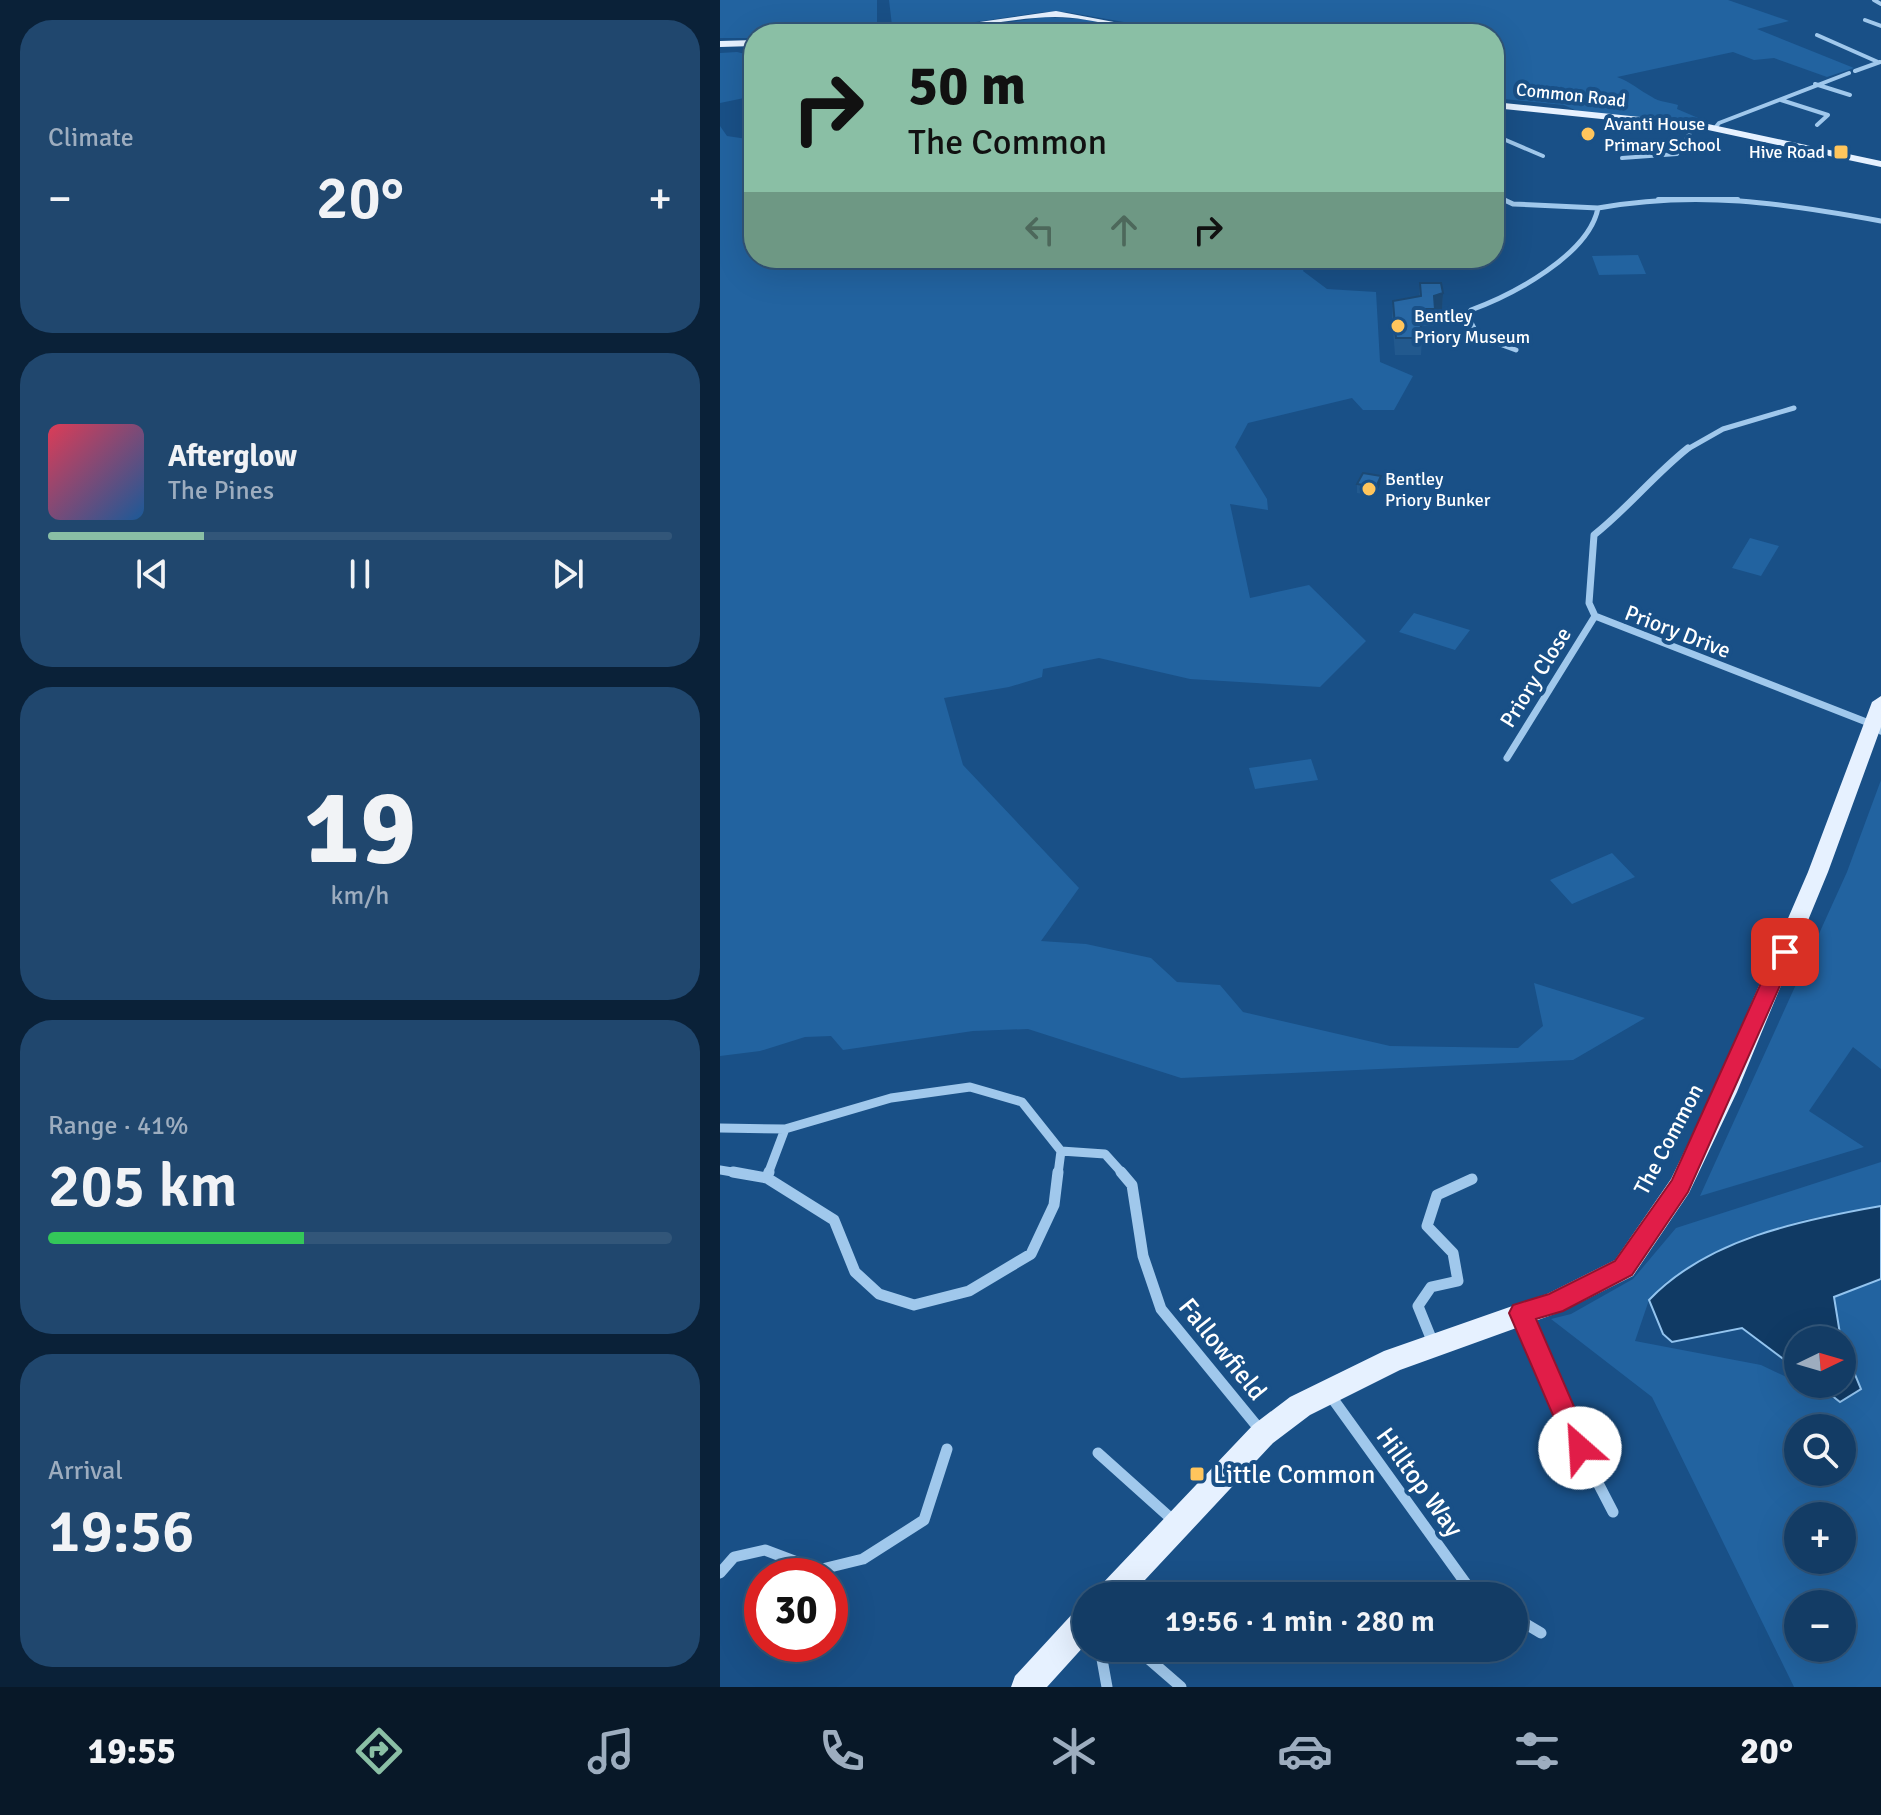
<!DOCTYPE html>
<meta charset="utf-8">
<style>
body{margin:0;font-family:Signika,sans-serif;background:#20476e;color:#f1f3f6;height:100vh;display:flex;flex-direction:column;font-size:30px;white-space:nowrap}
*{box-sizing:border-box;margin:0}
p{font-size:26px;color:#9dadbf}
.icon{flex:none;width:44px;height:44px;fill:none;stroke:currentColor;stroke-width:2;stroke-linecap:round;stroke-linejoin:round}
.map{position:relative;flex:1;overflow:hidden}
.drawer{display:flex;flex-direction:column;gap:20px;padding:20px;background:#0a2138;width:720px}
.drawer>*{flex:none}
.guide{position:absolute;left:24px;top:24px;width:760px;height:244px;border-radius:32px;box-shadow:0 8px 32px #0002,0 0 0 2px #325679;background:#8abfa5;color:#111;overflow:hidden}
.needle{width:52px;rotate:85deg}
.controls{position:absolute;left:1064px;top:1326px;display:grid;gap:16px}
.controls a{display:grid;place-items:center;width:72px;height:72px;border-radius:50%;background:#133c65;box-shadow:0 8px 32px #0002,0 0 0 2px #325679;font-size:40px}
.speed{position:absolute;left:24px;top:1558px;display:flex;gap:16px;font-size:40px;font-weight:700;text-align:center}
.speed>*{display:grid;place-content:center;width:104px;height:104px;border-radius:50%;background:#133c65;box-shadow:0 8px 32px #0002,0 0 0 2px #325679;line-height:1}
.speed .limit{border:12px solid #d22;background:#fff;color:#111}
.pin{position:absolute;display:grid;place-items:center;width:68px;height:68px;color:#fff;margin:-34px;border-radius:16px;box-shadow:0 4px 12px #0006}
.me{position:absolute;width:88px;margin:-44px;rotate:334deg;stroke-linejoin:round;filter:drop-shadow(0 0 6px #0008)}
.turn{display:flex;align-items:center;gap:28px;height:168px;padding:0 32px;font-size:36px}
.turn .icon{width:104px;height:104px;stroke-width:2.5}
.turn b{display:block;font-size:56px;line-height:68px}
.lanes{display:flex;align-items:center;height:76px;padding:0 32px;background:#0003;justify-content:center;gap:40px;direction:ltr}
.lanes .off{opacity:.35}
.big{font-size:60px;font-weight:600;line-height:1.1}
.drawer .tile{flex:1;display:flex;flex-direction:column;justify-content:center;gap:12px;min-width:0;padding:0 28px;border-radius:32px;background:#20476e}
.drawer .dial{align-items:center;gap:0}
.dial b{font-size:104px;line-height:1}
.song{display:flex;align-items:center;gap:24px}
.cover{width:96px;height:96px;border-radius:12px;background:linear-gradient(135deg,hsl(350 70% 55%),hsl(210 70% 35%))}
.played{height:8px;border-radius:4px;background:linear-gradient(90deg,#8abfa5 25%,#325679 25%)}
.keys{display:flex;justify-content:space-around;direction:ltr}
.heat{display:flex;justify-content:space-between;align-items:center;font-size:44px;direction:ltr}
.charge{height:12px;border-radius:6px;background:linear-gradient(90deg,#34c759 41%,#325679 0)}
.trip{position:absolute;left:352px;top:1582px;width:456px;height:80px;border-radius:40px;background:#133c65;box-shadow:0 8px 32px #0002,0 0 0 2px #325679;font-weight:600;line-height:80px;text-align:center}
.tabs{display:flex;height:128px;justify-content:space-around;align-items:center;background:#081828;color:#9dadbf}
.tabs .icon{width:56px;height:56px}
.tabs .on{color:#8abfa5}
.tabs b{font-size:36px;color:#f1f3f6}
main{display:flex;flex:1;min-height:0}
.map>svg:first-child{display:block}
</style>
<main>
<section class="drawer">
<div class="tile"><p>Climate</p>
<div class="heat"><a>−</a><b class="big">20°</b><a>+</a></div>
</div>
<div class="tile">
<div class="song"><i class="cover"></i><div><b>Afterglow</b><p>The Pines</p></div></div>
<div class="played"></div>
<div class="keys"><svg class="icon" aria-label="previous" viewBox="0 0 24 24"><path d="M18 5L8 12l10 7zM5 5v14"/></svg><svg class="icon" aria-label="pause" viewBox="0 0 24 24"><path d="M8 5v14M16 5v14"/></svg><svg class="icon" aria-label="next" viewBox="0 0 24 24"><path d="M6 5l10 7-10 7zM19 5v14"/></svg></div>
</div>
<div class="tile dial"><b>19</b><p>km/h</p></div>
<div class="tile"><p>Range · 41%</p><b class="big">205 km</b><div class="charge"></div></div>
<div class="tile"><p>Arrival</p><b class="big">19:56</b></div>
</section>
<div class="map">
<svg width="1161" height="1687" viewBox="0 0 1161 1687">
<rect width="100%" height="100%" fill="#195087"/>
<path fill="#2263a0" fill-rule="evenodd" d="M0,0h157v34h-123v4h-34z
M169,0h839l61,21 -32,8 97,39 -27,9 -53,-19 -20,2 -21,-8 -116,25c14,5 22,13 35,20 7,5 17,5 26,8l-1,4 33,14 -131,-11 -15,-7 -70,-7v-64h-301l-127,-22h-22l-151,22z
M324,17l38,2 86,15h-238z
M17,52l17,4v40l-34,7v-50z
M0,126l7,10 27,4v118h584l2,6 -35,2 -2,5 24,18 49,3 4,70 33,14 -19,34h-31l-11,-12 -104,25 -13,24 32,52 1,11 -38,-6 20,94 59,-13 57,56 -46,46 -130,-8 -91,-21 -56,11 -1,8 -33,10 -65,11 19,67 116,123 -38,53 45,3 65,14 26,24 43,3 23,27 147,34 128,2 25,-22 -9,-43 111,35 -72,42 -392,18 -153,-49 -55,2 -130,19 -12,-14 -26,1 -45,14 -40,5z
M918,255l8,19 -47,1 -7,-19z
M1030,538l29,8 -18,30 -29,-8z
M694,613l56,17 -15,20 -56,-18z
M591,759l7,21 -63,9 -6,-21z
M1161,780v289l-28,-22 -44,64 55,36 -164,49 147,-324z
M892,853l23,24 -63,27 -22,-24z
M1161,1162v44l-77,14 -56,17 -82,45 -17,18 -14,41 126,24 79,37 21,-14 -23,-54 -4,-38 47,-17v408h-87l-142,-290 -101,-78 20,-5 62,-35 43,-51zM1078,1428h44v44h-44zM1078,1516h44v44h-44zM1078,1604h44v44h-44z"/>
<path fill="#103a64" stroke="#93c4ef" stroke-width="2" d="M1161,1206v73l-47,18 7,43h-43v30l-56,-42 -70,14 -9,-8 -14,-34c58,-61 152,-80 232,-94z
M1122,1343l19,46 -21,13 -23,-18h25z"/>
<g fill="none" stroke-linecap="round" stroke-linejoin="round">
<path stroke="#a0c8ec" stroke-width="4" d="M1154,0l7,4
M1145,20l16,6
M1097,35l61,27
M1135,71l25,-9
M1095,84l35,11
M1061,100l47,15 -11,10
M995,128l4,-5 130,-50
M774,135l49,21
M902,158l55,-4 18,-29
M774,195l8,4
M938,199h80"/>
<path stroke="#a0c8ec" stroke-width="5" d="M778,197l15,7 85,4
M796,350l-38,-14 -11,-21 4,-5c41,-15 118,-55 127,-102 99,-18 185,-5 283,13
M966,450l37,-21 71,-21"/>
<path stroke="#a0c8ec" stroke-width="7" d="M968,448c-34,27 -60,60 -94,87l-5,68 6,13 279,109 7,6
M787,758l88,-142"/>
<path stroke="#a0c8ec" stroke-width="9" d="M0,1128l65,1 106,-31 79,-11 52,15 39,49 -3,23
M341,1151l44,3 18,20
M0,1170l24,4
M48,1174l17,-45"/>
<path stroke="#a0c8ec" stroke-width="11" d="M13,1172l34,6 67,42 21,52 24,22 35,11 55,-14 62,-37 23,-49 4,-33
M401,1172l11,13 11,71 18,53 100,122
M47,1178l2,-6
M803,1317l46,110 44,85
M713,1343l-15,-37 13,-19 27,-6 -5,-28 -26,-27 10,-31 35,-16
M610,1395l142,197 7,4
M378,1453l77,69
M0,1573l14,-16 31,-7 53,20 45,-11 61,-39 23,-71
M794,1617l27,16
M380,1648l7,39
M416,1648l45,39"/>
<path fill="#e6f1ff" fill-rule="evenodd" d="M336,11l121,23c-41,0 -82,-17 -122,-17 -54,1 -106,17 -160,17z
M34,40v6l-34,1v-6z
M774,102l214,22 173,37v6l-173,-37 -214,-22z
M1161,696v31l-53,145 -91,220 -48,101 -56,83 -70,35 -163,59 -90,45 -37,28 -143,153h-35l5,-10 153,-161 37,-28 94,-46 163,-57 68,-34 56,-81 42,-87 95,-220 64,-170z
M366,1607v37l-39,43h-36l4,-11 60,-65z"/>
</g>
<path fill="#22598e" d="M700,283l23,10 -1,17 -7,1 -1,15h-13l1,12 -1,17h-26l-3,-38 1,-16 26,-5z
M637,484l23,1 -4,11 -19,-3z"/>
<path fill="#1c4974" d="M723,293l-1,17 -7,1 -1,-15z
M661,476l-1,9 -4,11v-9z"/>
<path fill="#2868a5" stroke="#1c4974" stroke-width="2" d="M700,283h21l2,10 -9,3 1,13h-16l3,29h-26l-3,-37 28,-5z
M643,473l18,3 -5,11 -19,-3z"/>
<path fill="#e11d48" stroke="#92132f" stroke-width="2" d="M1065,944l7,2 3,6 -107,240 -56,83 -69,36 -27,8 56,129 -3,9 -9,4 -9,-4 -62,-144 4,-8 36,-11 66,-33 57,-81 103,-228 3,-6z"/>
<g fill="#ffc55c" stroke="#195087" stroke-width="3">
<circle cx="868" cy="134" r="8"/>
<rect x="1113" y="144" width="16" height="16" rx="4"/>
<circle cx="678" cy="326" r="8"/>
<circle cx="649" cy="489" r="8"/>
<rect x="469" y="1466" width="16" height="16" rx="4"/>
</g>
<g text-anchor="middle" stroke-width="8" stroke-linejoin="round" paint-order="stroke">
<g font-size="18" fill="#fff" stroke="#195087">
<text transform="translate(851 95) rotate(6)" y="6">Common Road</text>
</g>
<g font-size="18" fill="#fff" stroke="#195087" text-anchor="start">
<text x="884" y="130">Avanti House<tspan x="884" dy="21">Primary School</tspan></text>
<text x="1105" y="158" text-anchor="end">Hive Road</text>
<text x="694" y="322">Bentley<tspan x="694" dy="21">Priory Museum</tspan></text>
<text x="665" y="485">Bentley<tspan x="665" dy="21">Priory Bunker</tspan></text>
</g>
<g font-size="22" fill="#fff" stroke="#195087">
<text transform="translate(958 631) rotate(21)" y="8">Priory Drive</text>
<text transform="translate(815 677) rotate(-58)" y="8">Priory Close</text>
<text transform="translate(948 1139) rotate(-62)" y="8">The Common</text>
</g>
<g font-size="26" fill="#fff" stroke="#195087">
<text transform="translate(503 1349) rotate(51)" y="9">Fallowfield</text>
<text transform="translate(700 1482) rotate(54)" y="9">Hilltop Way</text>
</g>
<g font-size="26" fill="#fff" stroke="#195087" text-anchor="start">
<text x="493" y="1483">Little Common</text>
</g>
</g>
</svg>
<div class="controls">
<a><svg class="needle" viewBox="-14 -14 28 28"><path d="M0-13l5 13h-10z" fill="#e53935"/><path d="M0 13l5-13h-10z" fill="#9dadbf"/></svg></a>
<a><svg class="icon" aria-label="search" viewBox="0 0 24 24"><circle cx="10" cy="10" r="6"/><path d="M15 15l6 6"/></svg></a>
<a>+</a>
<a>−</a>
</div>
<div class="speed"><div class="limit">30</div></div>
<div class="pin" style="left:1065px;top:952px;background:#d93025"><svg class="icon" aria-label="arrive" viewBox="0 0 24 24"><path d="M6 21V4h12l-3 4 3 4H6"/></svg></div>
<svg class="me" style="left:860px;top:1448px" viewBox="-20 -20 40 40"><circle r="19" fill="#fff"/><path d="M0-13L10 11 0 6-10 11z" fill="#e11d48"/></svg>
<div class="trip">19:56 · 1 min · 280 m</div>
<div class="guide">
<div class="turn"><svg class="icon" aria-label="right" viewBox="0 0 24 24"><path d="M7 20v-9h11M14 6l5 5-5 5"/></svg><div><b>50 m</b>The Common</div></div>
<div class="lanes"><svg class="icon off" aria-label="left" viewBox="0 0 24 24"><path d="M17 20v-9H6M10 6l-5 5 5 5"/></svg><svg class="icon off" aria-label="ahead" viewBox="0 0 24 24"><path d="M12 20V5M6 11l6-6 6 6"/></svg><svg class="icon" aria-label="right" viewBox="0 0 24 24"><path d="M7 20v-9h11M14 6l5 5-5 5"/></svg></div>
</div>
</div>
</main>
<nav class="tabs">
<b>19:55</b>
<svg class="icon on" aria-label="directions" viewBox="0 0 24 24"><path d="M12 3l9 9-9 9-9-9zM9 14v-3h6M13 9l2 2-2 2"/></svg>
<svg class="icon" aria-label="music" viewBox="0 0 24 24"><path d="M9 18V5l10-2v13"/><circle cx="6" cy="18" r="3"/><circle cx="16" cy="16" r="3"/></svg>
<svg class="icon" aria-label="phone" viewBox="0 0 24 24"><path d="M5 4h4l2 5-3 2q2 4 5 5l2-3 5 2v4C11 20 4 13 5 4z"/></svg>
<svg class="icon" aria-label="climate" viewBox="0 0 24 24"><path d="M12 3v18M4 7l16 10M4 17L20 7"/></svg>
<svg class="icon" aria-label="car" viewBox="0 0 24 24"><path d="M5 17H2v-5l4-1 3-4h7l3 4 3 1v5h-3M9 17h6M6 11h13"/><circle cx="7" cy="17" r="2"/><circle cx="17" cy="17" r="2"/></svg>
<svg class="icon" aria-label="filters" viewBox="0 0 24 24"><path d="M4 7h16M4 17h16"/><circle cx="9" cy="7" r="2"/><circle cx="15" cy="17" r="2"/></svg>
<b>20°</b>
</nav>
